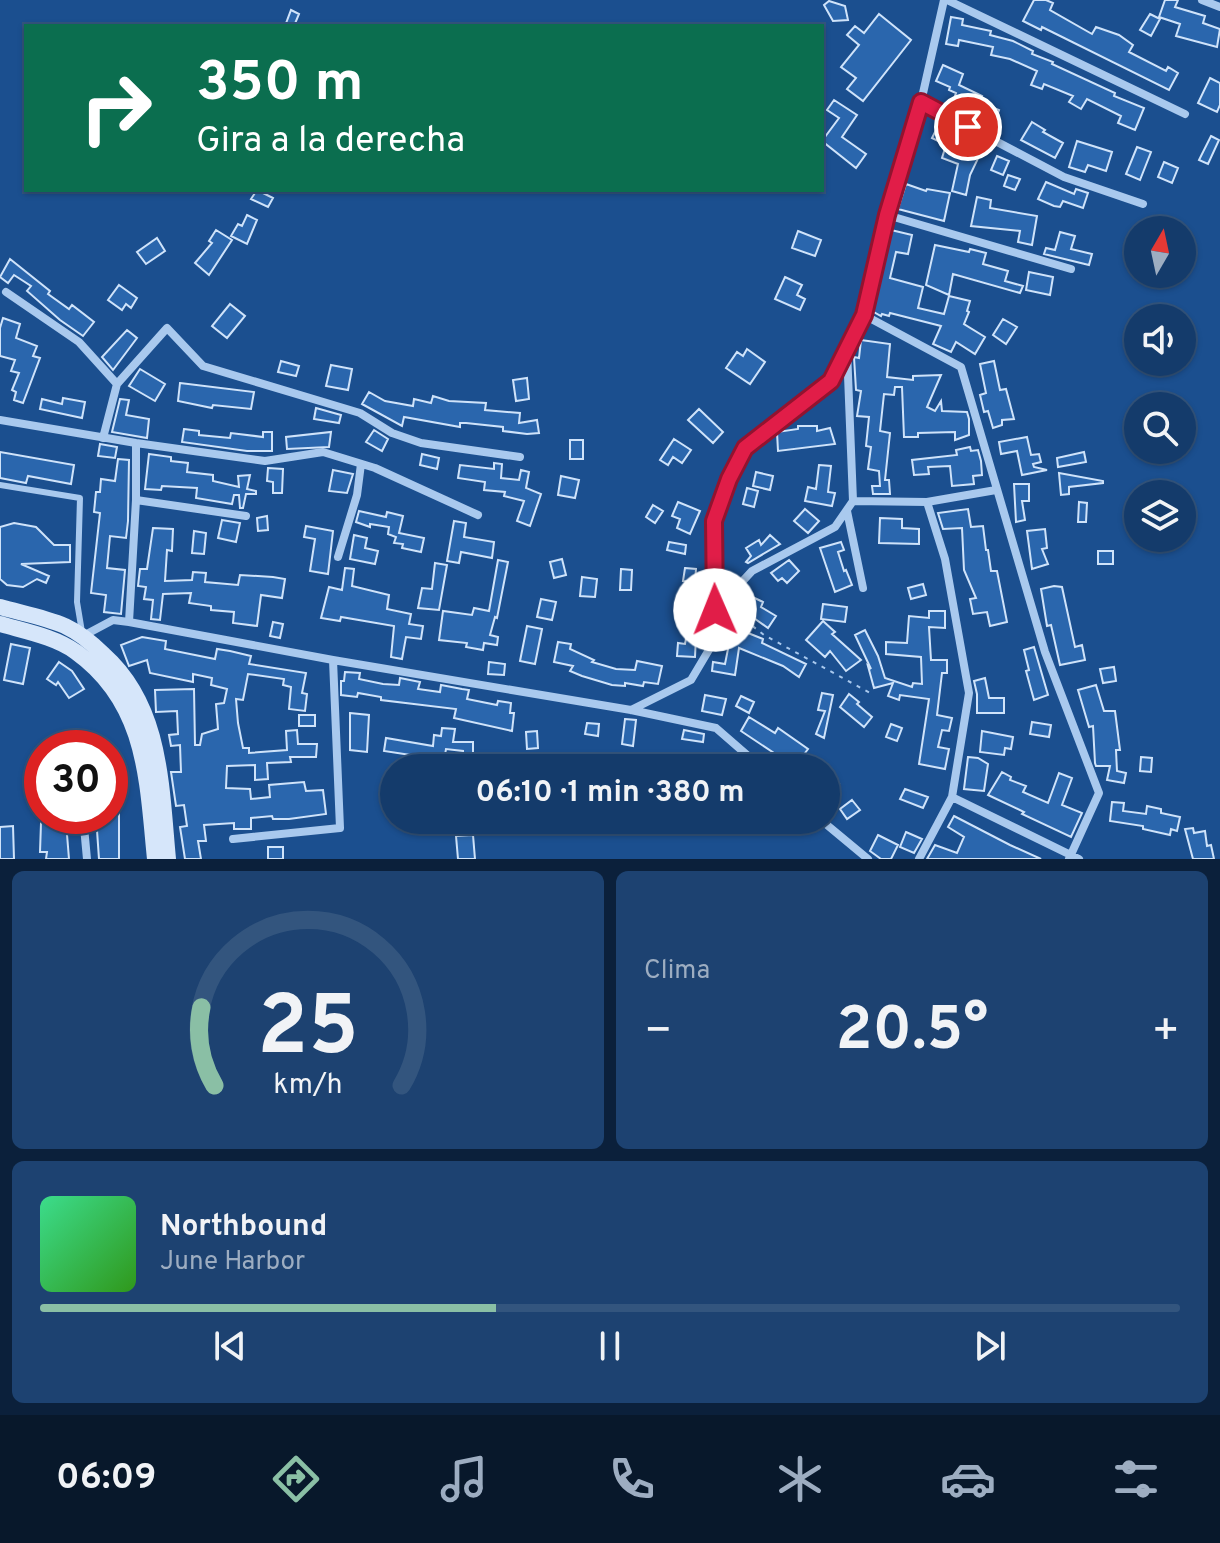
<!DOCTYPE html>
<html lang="es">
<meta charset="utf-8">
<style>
body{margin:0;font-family:Overpass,sans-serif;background:#1d4271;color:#f1f3f6;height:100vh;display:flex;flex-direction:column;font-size:30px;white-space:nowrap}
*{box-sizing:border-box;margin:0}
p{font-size:26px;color:#9dadc1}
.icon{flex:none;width:44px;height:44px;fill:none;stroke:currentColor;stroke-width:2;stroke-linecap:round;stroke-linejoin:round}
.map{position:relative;height:859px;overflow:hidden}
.sheet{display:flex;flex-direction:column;gap:12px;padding:12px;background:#0b203b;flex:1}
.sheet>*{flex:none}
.top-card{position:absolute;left:24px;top:24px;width:800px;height:168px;border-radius:0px;box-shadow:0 2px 6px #0004,0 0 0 2px #33557e;background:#0b6e4f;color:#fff;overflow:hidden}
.needle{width:52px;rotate:9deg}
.controls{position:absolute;left:1124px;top:216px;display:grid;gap:16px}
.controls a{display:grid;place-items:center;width:72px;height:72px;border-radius:50%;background:#143b6b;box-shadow:0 2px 6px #0004,0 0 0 2px #33557e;font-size:40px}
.speed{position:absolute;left:24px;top:730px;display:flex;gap:16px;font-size:40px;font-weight:700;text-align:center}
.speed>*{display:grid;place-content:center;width:104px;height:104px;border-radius:50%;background:#143b6b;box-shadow:0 2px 6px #0004,0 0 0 2px #33557e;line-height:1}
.speed .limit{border:12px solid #d22;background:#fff;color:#111}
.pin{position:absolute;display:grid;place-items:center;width:68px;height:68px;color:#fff;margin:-34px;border:4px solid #fff;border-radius:50%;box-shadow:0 2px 8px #0007}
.me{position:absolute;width:88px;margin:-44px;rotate:359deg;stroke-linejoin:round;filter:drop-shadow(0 0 6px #0008)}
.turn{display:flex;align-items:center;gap:28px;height:168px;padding:0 40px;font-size:36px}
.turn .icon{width:104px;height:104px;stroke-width:2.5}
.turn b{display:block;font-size:56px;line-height:68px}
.big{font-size:60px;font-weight:700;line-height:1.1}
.sheet .widget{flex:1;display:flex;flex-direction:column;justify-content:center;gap:12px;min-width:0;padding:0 28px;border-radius:12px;background:#1d4271}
.sheet .dial{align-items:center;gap:0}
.dial svg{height:208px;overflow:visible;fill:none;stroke:#33557e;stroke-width:7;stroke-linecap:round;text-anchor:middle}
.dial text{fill:#f1f3f6;stroke:none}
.song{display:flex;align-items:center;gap:24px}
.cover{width:96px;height:96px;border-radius:12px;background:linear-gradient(135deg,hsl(150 70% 55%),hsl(110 70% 35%))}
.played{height:8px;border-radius:4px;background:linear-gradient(90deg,#8abfa5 40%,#33557e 40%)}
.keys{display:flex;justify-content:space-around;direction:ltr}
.heat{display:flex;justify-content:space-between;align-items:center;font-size:44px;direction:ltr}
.sheet .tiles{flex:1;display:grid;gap:12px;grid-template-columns:1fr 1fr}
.widget:last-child{grid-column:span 2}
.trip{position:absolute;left:380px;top:754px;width:460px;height:80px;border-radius:40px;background:#143b6b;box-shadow:0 2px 6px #0004,0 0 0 2px #33557e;font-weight:700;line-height:80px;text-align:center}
.tab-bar{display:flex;height:128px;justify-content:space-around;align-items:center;background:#08182b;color:#9dadc1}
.tab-bar .icon{width:56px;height:56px}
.tab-bar .current{color:#8abfa5}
.tab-bar b{font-size:36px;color:#f1f3f6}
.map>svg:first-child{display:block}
</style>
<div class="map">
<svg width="1220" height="859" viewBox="0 0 1220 859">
<rect width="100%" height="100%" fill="#1b4f8f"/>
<path fill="#2a66ad" stroke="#cfe3fa" stroke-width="2" d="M1034,0h12l7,3 -3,7 42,24 4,-7 23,8 14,10 -4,7 37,19 2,-4 10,6 -9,17 -127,-63 -1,3 -18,-9z
M1165,0h13l-3,7 30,9 -2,7 17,6 -3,18 -41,-11 4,-12 -21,-7z
M829,1l16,5 3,14 -15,1 -9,-16z
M291,10l8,4 -5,12h-9z
M879,14l32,26 -48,61 -16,-12 9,-11 -15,-11 18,-22 -12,-10 8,-9 9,7z
M1150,14l10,5 -9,17 -11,-6z
M951,17l12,2 -1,6 29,6 -1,4 23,6 20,10 -1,3 21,8 -1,2 63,29 -1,3 30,12 -9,22 -17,-7 3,-7 -34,-17 -6,10 -12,-7 4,-6 -29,-12 -2,5 -11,-4 6,-14 -27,-12 -19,-4 2,-8 -34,-7 -1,6 -12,-2z
M943,65l20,9 -4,11 23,11 -5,10 -22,-10 1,-3 -7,-3 1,-3 -14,-6z
M1210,78l10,5v22l-3,7 -19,-9z
M834,100l23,15 -15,22 24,17 -10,14 -34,-27 17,-23 -12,-8z
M984,104l15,6 -5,14 -16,-7z
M1032,122l13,8 -2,2 20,11 -8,15 -34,-18z
M939,124l10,4 -7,15 -10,-5z
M1211,136l8,4 -11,24 -9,-4z
M971,140l13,6 -14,29 -4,20 -14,-4 6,-27 -16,-6 5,-16 20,7z
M1077,141l35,11 -6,19 -18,-6 -3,7 -16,-5z
M1137,147l14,5 -11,28 -14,-6z
M997,156l12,5 -6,14 -12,-5z
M1164,162l14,6 -6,15 -14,-6z
M1008,175l12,4 -5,11 -11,-4z
M1046,182l28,12 2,-5 12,4 -5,15 -20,-7 -3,6 -6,-1 -16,-7z
M906,184l20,7 1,-2 23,4 -6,28 -46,-12z
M257,190l16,8 -5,9 -17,-8z
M977,197l14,3 -1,8 47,8 -5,29 -14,-3 2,-11 -49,-5z
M247,215l10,5 -10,24 -16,-8 7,-12 4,2z
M216,230l16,10 -23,35 -14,-12 17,-20 -3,-2z
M891,230l21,5 -4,19 -12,-2 -6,26 33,9 -5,21 26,6 5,-18 21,5 -3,10 2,1 -5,12 21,13 -10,17 -19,-12 -5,10 -18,-8 8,-18 -51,-13 -1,3 -7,-2 -1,2 -9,-5z
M798,231l23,9 -6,16 -23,-8z
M1060,232l15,4 -4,13 21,5 -3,11 -45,-11 2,-6 9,2z
M157,238l8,13 -19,13 -9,-12z
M935,245l34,7 1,-3 16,4 -3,11 25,7 -3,10 18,5 -3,7 -67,-19 -4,21 -23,-10z
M10,259l40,32 -2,3 21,15 3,-4 22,17 -11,14 -23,-16 -33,-29 4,-5 -17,-11 -6,8 -8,-6z
M1029,272l24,5 -3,18 -24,-5z
M785,277l17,8 -5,10 8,4 -5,11 -25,-11z
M119,285l18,13 -6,10 -5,-4 -4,6 -14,-10z
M230,304l15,12 -18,22 -15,-12z
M3,318l17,6 -4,14 21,8 -4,10 7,2 -17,45 -9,-3 2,-8 -4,-2 7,-17 -8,-2 4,-11 -15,-4v-28z
M1003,319l14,8 -11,17 -13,-9z
M127,330l10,8 -24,32 -11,-13z
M861,340l29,4 -3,33 26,3v-4l28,-1 -14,32 8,4 6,-10 1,10 25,1 2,7v16l-14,5v-8l-37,1v4h-14l-2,-50h-7l-1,8 -10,-1 -4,37 10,2 -5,47h4l1,14h-17l-1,-8h8l-1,-15 -11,-2 3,-22 -5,-1 3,-29 -12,-1 4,-25 -5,-1 -2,-33 5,1z
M747,349l18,13 -15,22 -24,-16 11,-16 6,4z
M281,361l18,5 -3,10 -18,-4z
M994,361l6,29 6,-1 8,30 -12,1v5l-9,3 -5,-17 -4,1 -4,-17 6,-2 -6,-29z
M331,365l21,4 -4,21 -22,-4z
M140,369l25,15 -10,17 -26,-15z
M527,378l2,21 -13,2 -3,-21z
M180,383l74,9 -3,17 -38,-4 -1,3 -34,-7z
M369,392l16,9 28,5 1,-7 17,4 2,-7 16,5 37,2 -1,7 35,3 -1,10 18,-3 2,13 -12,1 -24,-3v-4l-37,-4h-6v4l-56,-10 -2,9 -40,-22z
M63,398l22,4 -3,16 -42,-9 2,-10 20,5z
M120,399l9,1 -3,15 23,4 -2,19 -35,-6z
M316,408l25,7 -2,8 -25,-4z
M699,409l24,23 -10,11 -25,-23z
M798,426h19v5l13,-3 5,16 -57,7 -1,-19 21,-3z
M184,429l15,2v4l31,3 1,-5 32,4v-5h9v19h-25l-65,-9z
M374,430l14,9 -6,12 -16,-9z
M331,432l-2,15 -42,2 -1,-12z
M1027,437l4,18 8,-1 2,8 -8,2 1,3 13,3 -25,5 -5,-24 -16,3 -2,-12z
M674,439l17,11 -9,13 -9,-6 -5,8 -8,-5z
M570,440h13v19h-13z
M100,444l17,3 -2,11 -17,-2z
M970,447l1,4 7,-1 3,11 1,14 -9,1 1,8 -22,2 -2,-20 -22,1 1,7 -15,1 -2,-15 45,-5 -1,-5z
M0,452l74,13 -3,19 -43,-8 -2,7 -26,-5z
M1084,452l2,10 -28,5 -1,-9z
M149,454l22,3v4l17,2 -1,9 26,3v6l26,6 -1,-11 12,-1 -3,14 9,2v3h-10l-3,14h-3l-1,-13h-5l-2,9 -36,-6 1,-10 -35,-2 -1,4 -16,-1z
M422,454l17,4 -2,11 -17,-4z
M118,459l11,1 -1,61 -2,17 -16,-2 -3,32 18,2 -4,44 -17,-2 2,-17 -15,-2 9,-80 -6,-1 2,-20h4l1,-13 14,2z
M494,463l8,1 -1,14 18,2 2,-10 8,2 -3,16 15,6 -11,32 -13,-5 7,-20 -20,-5 1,-4 -21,-2 1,-8 -27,-4 2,-13 34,4z
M819,465l12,1 -3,26 7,1 -3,13 -27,-5 3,-14 8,2z
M268,468l15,1 -1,24h-9v-11l-6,-1z
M333,470l20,4 -6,19 -18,-2z
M756,472l17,4 -3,14 -17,-4z
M1059,473l44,8v2l-34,4v7l-8,1z
M561,476l18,4 -4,18 -17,-3z
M1014,484h15v17h-7l3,19 -9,2z
M747,488l11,3 -4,16 -11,-3z
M678,502l22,9 -10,23 -13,-6 3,-9 -8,-3z
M1079,502l8,1 -1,19h-8z
M653,505l10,6 -8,12 -9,-6z
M805,509l14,12 -11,12 -14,-12z
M968,509l3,18 12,-1 3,24h2l3,21h6l10,51 -17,4 -3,-14 -14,2 -3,-15 6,-1 -12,-28 -2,-42 -19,1 -5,-16z
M359,511l27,6 1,-5 16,4 -4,17 25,5 -3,14 -19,-4 1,-4 -9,-1 2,-6 -8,-3 1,-7 -19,-3v3l-14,-5z
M267,516l1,14 -10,1 -1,-13z
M880,518l22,1v9l17,1v15l-40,-1z
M222,520l18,3 -4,19 -18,-4z
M454,521l12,2 -2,14 30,5 -2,16 -31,-6 -2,11 -12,-2z
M14,523l22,4 18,18h16v17l-49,2 28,12 -3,7 -9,-4 -14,8 -16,-2 -7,-6v-52z
M306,526l27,5 -5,43 -18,-3 5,-32 -11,-2z
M153,528l20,1 -1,22 -5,-1 -2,31 27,-1 1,-8 13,1 -1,9 33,3 2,-10 33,2 12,2 -3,19 -21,-3 -4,31 -24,-3 1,-11 -23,-2v-4l-22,-3 2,-10 -28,1 -3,26 -9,-1 2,-19 -9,-1 2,-12 -8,-1 2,-17h7z
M1045,529l2,19 -5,1 6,15 -16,5 -5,-38z
M194,531l12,2 -2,21 -12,-1z
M354,535l13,3 -2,10 13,3 -3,13 -25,-5z
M770,535l10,9 -32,19 -2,-1 5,-6 -5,-8 13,-8 2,5z
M669,542l17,3 -1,9 -18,-4z
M841,542l3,8 -6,2 6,19 2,-1 6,15 -17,7 -15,-44z
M1098,551h15v13h-15z
M562,559l4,16 -12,3 -4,-16z
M498,560l10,2 -11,56 -2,-1 -5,18 8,2 -1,8 -13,-2 -1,7 -17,-3 1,-4 -28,-3 4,-29 29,4 2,-7 15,3z
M789,560l10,11 -12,12 -5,-5 -4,3 -7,-8z
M435,563l12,2 -8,45 -21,-2 4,-20 10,1z
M345,568l9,1 -2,17 37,9 -2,14 24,5 -2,10 14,2 -2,13 -15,-2 -4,22 -11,-2 3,-31 -53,-9 -1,4 -19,-3 8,-31 13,3z
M685,568l11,1 -1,13 -12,-1z
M621,569l11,1 -1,20h-11z
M582,577l15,2 -2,18 -15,-1z
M923,584l3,11 -15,4 -3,-11z
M1054,586l8,1 13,60 7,-2 3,15 -25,5 -9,-40 -4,1 -6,-37z
M742,592l21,10 -2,5 15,9 -8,12 -34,-24z
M541,599l15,3 -4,18 -15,-3z
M693,602l13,2 -2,20h-4l-4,13 -1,20 -18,-1 1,-13 7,1z
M823,604l24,3 -2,15 -24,-3z
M929,611h16v17l-16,-1 2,33h16v13h-5l-5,42 15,3 -3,13 -7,-1 -4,17 11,2 -4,20 -26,-5 10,-65 -29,-4 -1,5 -11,-4 5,-13 -19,5 -6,-22 3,3 -16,-34 10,-5 13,26 7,22 27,9 1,-4 9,1 -1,-27 -35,-3v-12l21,1 2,-27 20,2z
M823,621l12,11 -3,2 29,26 -15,11 -16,-20 -5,6 -19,-17z
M273,622l10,2 -3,14 -10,-2z
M527,626l15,3 -7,35 -15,-3z
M733,627l30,12 -1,4 44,21 -7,13 -16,-11 -44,-18 -4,27 -23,-4 1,-9 12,2 4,-20 -3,-1z
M142,637l24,4 -1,8 50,10 2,-10 13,2 21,5 -2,8 57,9 -4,20 5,1 -2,17 -16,-2 2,-22 -8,-2 1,-6 -36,-5 -5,26 -7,-1 2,24 5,25h6v5l38,-3 -1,-19 11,-1 1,14h19l-1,13h-26l1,5 -24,1 1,16 -13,1v-15l-28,1 -1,22 24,1 1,10 19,-2 -1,-12 35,-3 2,9 17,-1 3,24 -37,5h-16l-1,-3 -21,2v11h-17v-6l-30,2 2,16h-8l3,18h-16l-5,-32 7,-1 -3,-21 -8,1 -5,-34h10l-1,-27 -9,1 -2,-11 9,-1 -1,-23 -21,1 -1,-22 39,-1 1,56h5l2,-11 16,-5 -2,-25 8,-1 3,-14 -16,-4 1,-7 -19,-4v8l-43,-9 -3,-13 -18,6 -8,-21z
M558,642l13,2 -1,5 24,11 -2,2 24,7 19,1 2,-9 25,5 -4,18 -14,-2 -1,4 -18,-3v3l-13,-1 -30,-9 -12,-5 3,-5 -19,-4z
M11,644l19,4 -7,36 -19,-4z
M1034,647l14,48 -14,5 -8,-29 3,-1 -5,-20z
M59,662l13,9 12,18 -15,9 -11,-16 -2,3 -9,-6z
M489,662l16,2 -1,11 -16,-1z
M1114,667l2,14 -13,2 -3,-14z
M345,672l15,1 -1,6 24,5 16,1 1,-7 20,4 -2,7 22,3 1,-7 21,4 7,1 -2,9 30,6 1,-4 13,2 -1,10h4l-2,18 -58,-13 2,-9 -75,-9v-3l-23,-4 -1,4 -16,-2v-14h3z
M985,678l4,20h15v15h-27v-19l-3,-13z
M1096,685l8,26h11l5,39h-4l1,21 9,2 -2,10 -17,-3 3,-14h-14l-1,-3 -2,-37 -4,1 -11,-37z
M822,693l11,2 -9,43 -8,-4 9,-23 -7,-1z
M849,694l10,8 -2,2 15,13 -8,10 -24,-20z
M705,695l21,4 -4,16 -20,-4z
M741,696l13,6 -5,11 -13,-7z
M350,713l19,2 -2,37 -17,-2z
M299,715h16v11h-16z
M749,717l26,16 3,-5 30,21 -6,8 16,11h-29l-8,-6 2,-3 -42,-28z
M625,719l11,1 -3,26 -11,-2z
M1032,722l19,3 -2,12 -19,-3z
M587,723l12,1 -1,12 -13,-2z
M891,724l11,4 -5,13 -11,-4z
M442,728l13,1 -2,13h20v19h-10v-10l-17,-2 -2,11 -60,-9 2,-13 47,8 1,-11 7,1z
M684,730l20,4 -1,8 -21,-3z
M537,731l1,17 -11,1 -1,-17z
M982,731l31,6 -2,12 -6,-1 -1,7 -24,-3z
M735,756l8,5 8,7h-23z
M968,757l10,1 10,6 -4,27 -20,-2z
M1141,757l11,1 -1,14 -11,-1z
M1002,772l9,5 -1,3 16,6 -3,6 25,11 11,-30 13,5 -10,27 20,8 -11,24 -49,-23 2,-2 -36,-17z
M829,778l10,6 -13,25v-26z
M905,789l23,8 -5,11 -23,-9z
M852,800l8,10 -13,9 -7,-10z
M1112,802l12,1 -1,8 23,3 1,-8 14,3v4l19,4 -3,14 -6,-2 -1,6 -27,-6v-3l-33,-5z
M119,811v48h-20l-3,-43h14v-4z
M954,816l56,29 31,14h-114l8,-14 22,8 7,-16 -16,-10z
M773,820h25l-9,12z
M66,822l3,37h-23l1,-7h-7l1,-29z
M13,826l1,33h-14v-32z
M1193,828l1,5 11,-2 2,15 4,-1 3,14h-21l-8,-30z
M906,832l16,7 -8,14 -14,-6z
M473,835l2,24h-17l-2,-23z
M878,835l20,10 -7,14h-10l-11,-8z
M268,847h15v12h-15z"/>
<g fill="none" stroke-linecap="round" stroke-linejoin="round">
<path stroke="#a9c9ee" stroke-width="2" stroke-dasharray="4 6" stroke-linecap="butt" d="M727,612l10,2 27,21 108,59"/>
<path stroke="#a9c9ee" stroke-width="6" d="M0,485l80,13 -3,104 5,30"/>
<path stroke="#a9c9ee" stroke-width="8" d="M947,0l238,114
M1202,0l18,7
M921,102l143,75 79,27
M887,215l184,54
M6,292l73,50 38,42
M864,315l97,52 84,285 54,141 -30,66
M0,420l136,23 129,18 58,-9 52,16 103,47
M103,438l14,-54 50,-56 36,38 157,47 32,20 29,10 99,14
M136,500l110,16
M853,501l74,1 69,-12
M847,511l16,77
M338,557l19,-62 4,-31
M716,610l36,-39 83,-44 18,-26 -6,-151
M129,622l7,-122v-57
M83,636l30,-16 16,2 204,38 298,50 85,18 46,40
M631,710l60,-30 22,-37 2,-33 -1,-89 15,-42 16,-31 86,-67 33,-66 23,-100 34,-113 23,-102
M952,797l127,62
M83,816l4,43
M821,820l47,39
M233,839l107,-11 -7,-168
M919,859l33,-62 17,-104 -24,-134 -18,-57"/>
<path stroke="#d6e6fa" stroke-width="16" d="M0,607c21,6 44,10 65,19 15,7 27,17 39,29 58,52 57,132 64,204
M0,624c24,7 56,13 76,28 71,51 71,128 79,207"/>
</g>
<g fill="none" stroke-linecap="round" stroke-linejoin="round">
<g stroke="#92132f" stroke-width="20">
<path id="route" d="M715,610l-1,-89 15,-42 16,-31 86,-67 33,-66 23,-100 34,-113 47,25"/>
</g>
<use href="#route" stroke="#e11d48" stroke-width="14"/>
</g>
</svg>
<div class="controls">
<a><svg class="needle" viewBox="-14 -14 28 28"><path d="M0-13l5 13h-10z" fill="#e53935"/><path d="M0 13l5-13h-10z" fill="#9dadc1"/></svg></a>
<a><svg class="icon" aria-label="sound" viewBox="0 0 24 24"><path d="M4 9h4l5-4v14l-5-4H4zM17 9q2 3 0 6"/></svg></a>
<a><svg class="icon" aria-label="search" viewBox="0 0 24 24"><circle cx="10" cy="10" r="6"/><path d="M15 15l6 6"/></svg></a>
<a><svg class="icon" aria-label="layers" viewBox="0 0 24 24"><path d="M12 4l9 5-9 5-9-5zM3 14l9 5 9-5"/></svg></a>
</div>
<div class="speed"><div class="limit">30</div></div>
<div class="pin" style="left:968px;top:127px;background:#d93025"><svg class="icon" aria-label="arrive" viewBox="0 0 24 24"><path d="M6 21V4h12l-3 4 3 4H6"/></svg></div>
<svg class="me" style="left:715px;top:610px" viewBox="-20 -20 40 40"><circle r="19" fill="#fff"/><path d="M0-13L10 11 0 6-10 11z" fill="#e11d48"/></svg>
<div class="trip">06:10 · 1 min · 380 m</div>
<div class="top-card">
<div class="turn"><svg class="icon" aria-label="right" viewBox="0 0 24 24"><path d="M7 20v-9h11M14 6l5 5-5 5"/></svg><div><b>350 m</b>Gira a la derecha</div></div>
</div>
</div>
<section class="sheet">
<div class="tiles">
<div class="widget dial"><svg viewBox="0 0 100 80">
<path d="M14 69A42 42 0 1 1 86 69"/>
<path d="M14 69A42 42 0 0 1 9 39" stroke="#8abfa5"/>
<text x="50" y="56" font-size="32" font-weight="700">25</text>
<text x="50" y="72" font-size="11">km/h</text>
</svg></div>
<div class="widget"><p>Clima</p>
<div class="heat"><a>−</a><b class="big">20.5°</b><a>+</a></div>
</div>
<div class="widget">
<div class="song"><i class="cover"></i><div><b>Northbound</b><p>June Harbor</p></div></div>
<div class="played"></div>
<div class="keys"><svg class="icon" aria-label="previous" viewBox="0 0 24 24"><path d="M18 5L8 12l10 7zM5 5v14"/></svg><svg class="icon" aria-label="pause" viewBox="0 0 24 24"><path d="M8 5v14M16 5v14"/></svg><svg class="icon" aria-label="next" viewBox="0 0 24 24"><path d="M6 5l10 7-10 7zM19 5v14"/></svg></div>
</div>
</div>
</section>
<nav class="tab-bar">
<b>06:09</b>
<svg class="icon current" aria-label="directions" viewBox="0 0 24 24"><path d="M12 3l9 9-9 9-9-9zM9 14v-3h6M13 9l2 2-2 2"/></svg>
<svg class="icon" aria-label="music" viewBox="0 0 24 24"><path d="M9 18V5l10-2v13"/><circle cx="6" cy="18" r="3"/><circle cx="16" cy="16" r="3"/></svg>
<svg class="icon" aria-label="phone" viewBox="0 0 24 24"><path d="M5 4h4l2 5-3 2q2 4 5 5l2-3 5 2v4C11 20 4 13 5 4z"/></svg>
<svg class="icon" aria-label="climate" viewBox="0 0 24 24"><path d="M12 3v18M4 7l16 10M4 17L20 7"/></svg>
<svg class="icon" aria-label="car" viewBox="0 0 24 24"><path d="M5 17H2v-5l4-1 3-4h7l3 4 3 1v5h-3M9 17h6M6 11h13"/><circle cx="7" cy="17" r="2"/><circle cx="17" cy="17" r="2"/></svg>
<svg class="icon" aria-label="filters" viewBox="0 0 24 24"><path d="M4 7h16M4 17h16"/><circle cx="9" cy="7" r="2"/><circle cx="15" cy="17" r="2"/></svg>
</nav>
